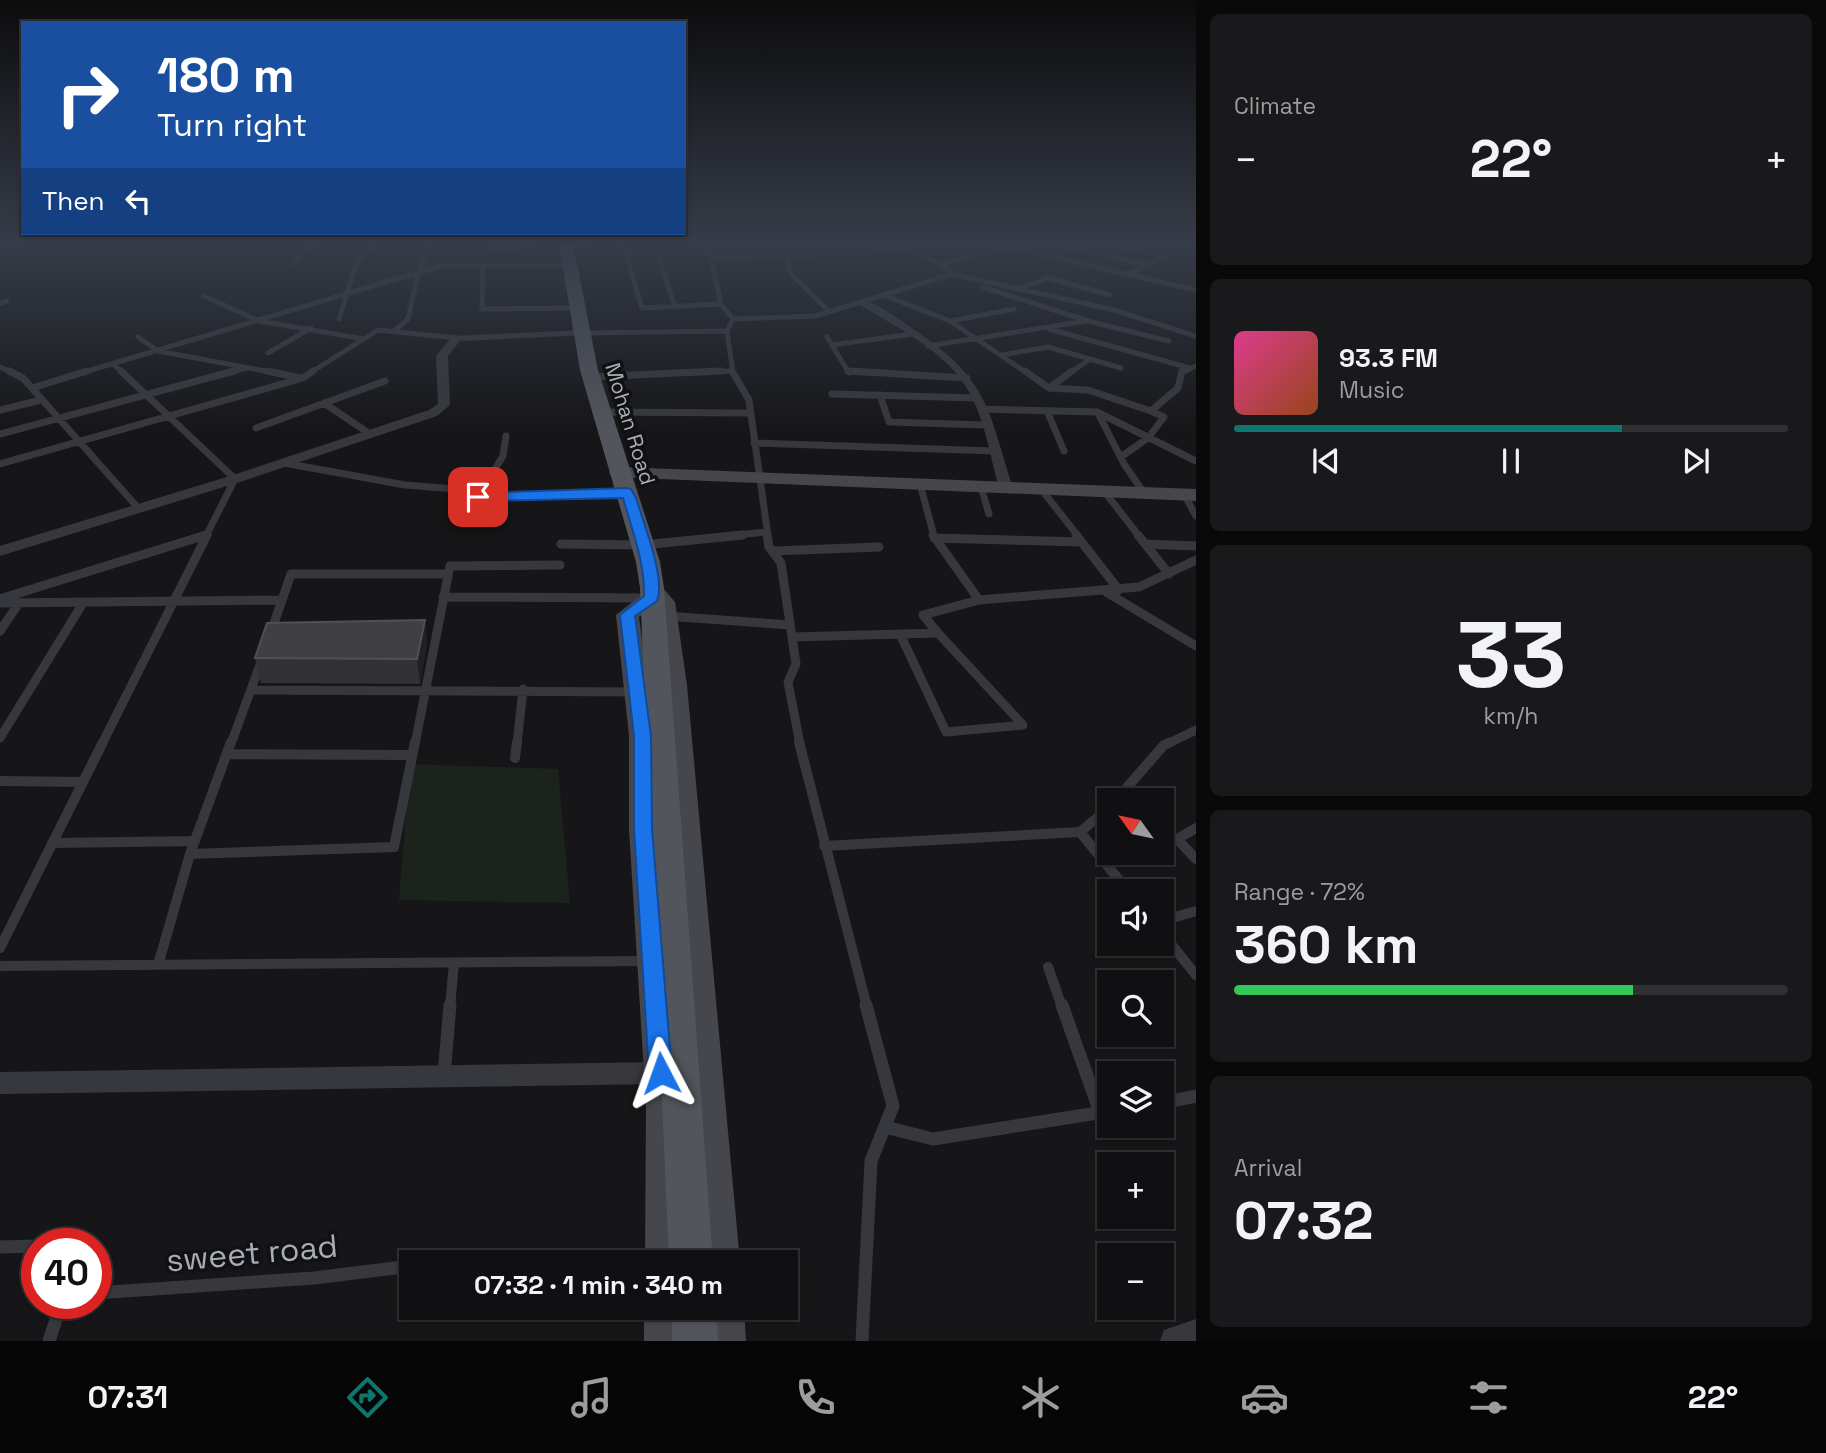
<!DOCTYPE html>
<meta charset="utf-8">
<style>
body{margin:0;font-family:"Space Grotesk",sans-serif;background:#19191b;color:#f1f3f6;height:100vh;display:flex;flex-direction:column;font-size:26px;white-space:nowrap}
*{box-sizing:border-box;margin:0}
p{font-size:23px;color:#9c9d9f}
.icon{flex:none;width:38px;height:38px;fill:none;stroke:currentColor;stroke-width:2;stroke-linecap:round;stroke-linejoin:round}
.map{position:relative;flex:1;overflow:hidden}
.sheet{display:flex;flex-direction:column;gap:14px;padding:14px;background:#09090a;width:630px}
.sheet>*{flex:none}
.guide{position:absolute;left:21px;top:21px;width:665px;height:214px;border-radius:0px;box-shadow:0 2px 5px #0004,0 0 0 2px #303032;background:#1a4fa0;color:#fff;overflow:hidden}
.needle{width:46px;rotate:303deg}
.fabs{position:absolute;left:1097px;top:788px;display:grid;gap:14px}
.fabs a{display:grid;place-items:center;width:77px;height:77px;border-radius:0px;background:#101012;box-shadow:0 2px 5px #0004,0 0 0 2px #303032;font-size:35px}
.speed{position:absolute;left:21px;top:1228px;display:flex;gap:14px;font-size:35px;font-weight:700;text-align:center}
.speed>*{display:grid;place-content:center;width:91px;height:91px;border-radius:50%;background:#101012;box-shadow:0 2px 5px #0004,0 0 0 2px #303032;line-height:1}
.speed .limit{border:10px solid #d22;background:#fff;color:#111}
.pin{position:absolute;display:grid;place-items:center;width:60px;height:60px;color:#fff;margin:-30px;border-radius:14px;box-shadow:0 4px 10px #0006}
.me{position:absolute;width:77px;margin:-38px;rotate:356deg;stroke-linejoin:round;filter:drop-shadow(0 0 5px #0008)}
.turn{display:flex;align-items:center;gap:24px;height:147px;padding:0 21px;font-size:32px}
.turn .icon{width:91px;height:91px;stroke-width:2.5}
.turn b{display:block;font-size:49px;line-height:60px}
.then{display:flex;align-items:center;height:66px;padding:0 21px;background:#0003;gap:14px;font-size:26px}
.big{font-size:52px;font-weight:700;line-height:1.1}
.sheet .tile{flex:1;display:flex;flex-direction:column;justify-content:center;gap:10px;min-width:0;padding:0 24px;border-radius:10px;background:#19191b}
.sheet .dial{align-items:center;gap:0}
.dial b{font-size:91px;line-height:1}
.song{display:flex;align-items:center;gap:21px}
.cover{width:84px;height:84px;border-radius:10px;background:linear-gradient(135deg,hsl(330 70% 55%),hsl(20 70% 35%))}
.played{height:7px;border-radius:4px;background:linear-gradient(90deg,#0f766e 70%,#303032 70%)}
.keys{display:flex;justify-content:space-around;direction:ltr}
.heat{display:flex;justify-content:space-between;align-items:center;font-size:38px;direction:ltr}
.charge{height:10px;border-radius:5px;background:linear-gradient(90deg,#34c759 72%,#303032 0)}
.trip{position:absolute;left:399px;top:1250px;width:399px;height:70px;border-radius:0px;background:#101012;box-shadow:0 2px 5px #0004,0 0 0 2px #303032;font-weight:700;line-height:70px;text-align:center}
.tab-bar{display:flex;height:112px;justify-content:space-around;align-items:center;background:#060607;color:#9c9d9f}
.tab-bar .icon{width:49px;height:49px}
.tab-bar .current{color:#0f766e}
.tab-bar b{font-size:32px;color:#f1f3f6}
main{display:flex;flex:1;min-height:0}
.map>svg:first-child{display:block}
</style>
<main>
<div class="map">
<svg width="1196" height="1341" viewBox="0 0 1196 1341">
<rect width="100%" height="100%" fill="#161618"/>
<path fill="#1c231d" d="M410,764l148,5 12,134 -171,-3z"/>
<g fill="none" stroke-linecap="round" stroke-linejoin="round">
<path stroke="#37383d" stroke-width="5" d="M491,244l-1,7 43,-7
M623,244l19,64 79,-4
M708,244l13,60 12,15 -6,12 6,42
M782,244l10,31 38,37
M897,244l43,20 14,11
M1057,244l91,21
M566,245l26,-1
M1011,247l185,43
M657,253l18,54
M626,254l84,-2
M1108,256l16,-9 41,9
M711,259l198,-9
M294,264l19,-20
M483,267l-1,42 96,-1
M1128,275l44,-22
M983,287l105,34 81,20
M1018,289l30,-11 62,17
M883,295l67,26
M204,296l55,25 105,18
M0,303l7,-2
M1014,309l-64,12 77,52
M339,319l17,-55 17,-20
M733,319l82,-3 137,-42 162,36 82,26
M1049,329l141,39
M394,331l14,-12 10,-46 12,-29
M583,333l144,-2
M138,337l20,14 118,22
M827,337l22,36
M832,345l80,-11
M928,346l158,-25
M268,353l43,-25
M1002,355l46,-8 73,21
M113,364l10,9
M0,367l13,6
M81,373l362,-108 127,1
M227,373l20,-5
M310,373l68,-43 79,8
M679,373l53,-2
M1070,373l20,-14
M1181,373l15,-7"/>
<path stroke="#37383d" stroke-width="7" d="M9,371l14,7 116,131
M121,371l114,108 -29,57
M267,371l34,7
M732,371l17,29 19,136
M848,371l119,7
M1025,371l24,17 39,2 63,21 27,-23 4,-17
M591,377l130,-6
M32,388l55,-17
M1049,388l23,-17
M832,394l145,4
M880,395l9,27 97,3
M324,403l43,29
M981,409l116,3 99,49
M0,410l41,-10
M1047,411l17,40
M601,412l149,1
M1098,413l26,51 20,29
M256,428l129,-47
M0,434l234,-63
M506,436l-3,20 -25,41 147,-5
M754,443l240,8
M1122,456l26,-18 16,-21 -13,-6
M284,463l121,22 76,6
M0,464l303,-86 10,-7
M920,484l14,52
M981,487l8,27
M1041,489l37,47
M1104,491l35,45
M1184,494l12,22
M201,536l7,-2
M726,536l41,-4"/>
<path stroke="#37383d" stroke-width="9" d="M767,535l2,12 12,16 15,101 -8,18 12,62
M933,535l46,65
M1076,535l43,55
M1138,535l31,39
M934,538l148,4
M561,544l82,1 100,-10
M1145,544l51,2
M773,551l106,-4
M1106,592l90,54
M443,597l207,1
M0,599l206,-64
M0,603l282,-3
M666,616l124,9
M0,631l19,-28
M271,632l20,-58h157
M900,634l46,98 77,-7 -85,-92
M792,637l146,-4 -15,-18 56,-15 160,-13 57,-27
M252,690l383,2
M0,738l83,-135
M102,744l105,-209
M231,744l30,-82
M415,744l35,-178 110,-1
M517,744l6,-55
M1167,744l29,-14"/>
<path stroke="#37383d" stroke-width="10" d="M799,742l68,265
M228,754l184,1
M515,758l2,-16
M0,781l83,1
M1116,800l48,-55 7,-3
M1196,828l-19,11 19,20
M1080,832l48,59
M52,843l143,-2
M824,846l256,-14 30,-25
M190,854l204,-7 21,-105
M1162,921l34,-10
M1162,933l34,42
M0,948l103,-206
M158,965l32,-111 41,-112
M0,966l649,-5
M1048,967l14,40
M450,1007l4,-44"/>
<path stroke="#37383d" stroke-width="13" d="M1062,1005l38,107
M444,1075l6,-70
M1162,1103l34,-7
M885,1127l48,12 177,-28
M63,1244h18
M0,1247l37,-1
M96,1293l218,-15 97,-12
M862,1340l9,-179 22,-55 -27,-101
M49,1341l12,-37"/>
<path fill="#37383d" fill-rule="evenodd" d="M1012,244h17l-89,23 -5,-3z
M862,299c18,6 36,19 51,30 76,51 74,77 100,159l-2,3h-10l-2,-3c-9,-32 -14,-68 -31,-98 -21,-38 -73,-64 -110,-86l-1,-2z
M583,330l5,3 -1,2 -127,6 -12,15 2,49 -13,11 -197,66 -240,74v-10l230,-70 199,-66 9,-6 -2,-48 17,-20z
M661,1062l9,3 4,8 -4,8 -9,3 -661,10v-22z
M1196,1319v22h-36l4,-11z"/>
<path fill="#45474d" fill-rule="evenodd" d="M619,467l577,22v12l-584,-24 -3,-4 3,-4z
M654,585l8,2 13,15 12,83 53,577h-40l-37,-577 -10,-78 -14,10 16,119 2,93 25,276 3,157h-40l1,-157 -17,-276v-93l-13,-121 28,-22 2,-6z
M644,1307h42v34h-42z
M702,1307h42l2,34h-42z"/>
<path fill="#53555c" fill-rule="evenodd" d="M559,244h14l25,126 62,192 4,26 49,674h-44l-29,-674 -4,-26 -56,-192z
M672,1307h44l2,34h-46z"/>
</g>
<path fill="#323236" d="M425,620l2,24 -7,40 -159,-1 -6,-25z"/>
<path fill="#212124" d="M425,620l2,24 -7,40 -3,-25z"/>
<path fill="#3f3f44" stroke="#4f5156" stroke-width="2" d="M425,620l-8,39 -162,-1 12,-35z"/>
<linearGradient id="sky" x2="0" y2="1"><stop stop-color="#0c0c0d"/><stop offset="0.56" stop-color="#363c48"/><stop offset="1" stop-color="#363c48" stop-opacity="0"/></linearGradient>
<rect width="1196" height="432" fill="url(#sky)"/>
<path fill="#1a73e8" stroke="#114b97" stroke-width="2" d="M627,488l4,1 5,9c7,24 30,80 21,103l-22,15 16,120 1,93 20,244 -3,8 -8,3 -8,-3 -4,-8 -15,-244v-93l-14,-121 24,-19c1,-33 -12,-66 -21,-98l-145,3 -6,-4 6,-4z"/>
<g text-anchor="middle" stroke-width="7" stroke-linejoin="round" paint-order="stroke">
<g font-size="21" fill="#a8adb8" stroke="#111113">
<text transform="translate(630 424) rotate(73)" y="7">Mohan Road</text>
</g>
<g font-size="32" fill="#a8adb8" stroke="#111113">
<text transform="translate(252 1253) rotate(-5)" y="11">sweet road</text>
</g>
</g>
</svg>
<div class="fabs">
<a><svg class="needle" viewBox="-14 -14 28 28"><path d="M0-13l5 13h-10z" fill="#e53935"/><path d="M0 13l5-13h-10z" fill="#9c9d9f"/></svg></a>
<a><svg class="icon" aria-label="sound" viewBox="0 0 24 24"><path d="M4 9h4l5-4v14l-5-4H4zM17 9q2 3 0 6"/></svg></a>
<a><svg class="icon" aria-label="search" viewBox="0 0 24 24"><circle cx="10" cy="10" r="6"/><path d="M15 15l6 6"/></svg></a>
<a><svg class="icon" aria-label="layers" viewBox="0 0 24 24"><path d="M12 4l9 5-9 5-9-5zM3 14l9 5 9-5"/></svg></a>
<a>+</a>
<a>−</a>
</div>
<div class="speed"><div class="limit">40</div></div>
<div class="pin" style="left:478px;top:497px;background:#d93025"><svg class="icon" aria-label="arrive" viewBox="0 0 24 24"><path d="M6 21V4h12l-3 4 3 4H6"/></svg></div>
<svg class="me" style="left:661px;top:1073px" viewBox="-20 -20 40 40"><path d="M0-17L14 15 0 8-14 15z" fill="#1a73e8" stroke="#fff" stroke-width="4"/></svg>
<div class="trip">07:32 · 1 min · 340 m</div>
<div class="guide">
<div class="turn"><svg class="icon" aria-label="right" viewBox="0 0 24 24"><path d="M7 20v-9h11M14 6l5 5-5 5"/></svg><div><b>180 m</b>Turn right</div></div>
<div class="then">Then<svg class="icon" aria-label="left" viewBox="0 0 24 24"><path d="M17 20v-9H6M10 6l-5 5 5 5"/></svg></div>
</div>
</div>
<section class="sheet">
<div class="tile"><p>Climate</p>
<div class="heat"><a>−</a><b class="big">22°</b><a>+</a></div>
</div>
<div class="tile">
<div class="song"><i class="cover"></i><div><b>93.3 FM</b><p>Music</p></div></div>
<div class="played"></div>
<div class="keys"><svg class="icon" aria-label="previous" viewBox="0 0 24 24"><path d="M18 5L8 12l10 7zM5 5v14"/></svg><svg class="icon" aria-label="pause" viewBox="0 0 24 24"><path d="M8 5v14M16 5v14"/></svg><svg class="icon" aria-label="next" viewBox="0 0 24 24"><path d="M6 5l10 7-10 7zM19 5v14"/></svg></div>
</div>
<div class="tile dial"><b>33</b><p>km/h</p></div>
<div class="tile"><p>Range · 72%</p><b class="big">360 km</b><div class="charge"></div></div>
<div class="tile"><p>Arrival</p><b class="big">07:32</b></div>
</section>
</main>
<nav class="tab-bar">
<b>07:31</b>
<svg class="icon current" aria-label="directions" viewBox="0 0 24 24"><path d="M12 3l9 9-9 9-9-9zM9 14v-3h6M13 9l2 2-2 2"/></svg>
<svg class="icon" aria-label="music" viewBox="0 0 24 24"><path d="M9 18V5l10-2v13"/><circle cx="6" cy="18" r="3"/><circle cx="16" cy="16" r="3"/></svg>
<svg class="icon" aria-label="phone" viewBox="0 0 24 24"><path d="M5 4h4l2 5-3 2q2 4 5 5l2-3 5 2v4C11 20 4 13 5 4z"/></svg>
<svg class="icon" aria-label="climate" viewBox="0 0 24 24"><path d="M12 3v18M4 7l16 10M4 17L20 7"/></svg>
<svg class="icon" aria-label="car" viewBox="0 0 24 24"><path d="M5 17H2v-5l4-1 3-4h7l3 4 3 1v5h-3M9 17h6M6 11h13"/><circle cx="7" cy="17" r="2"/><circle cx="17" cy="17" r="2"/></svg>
<svg class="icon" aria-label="filters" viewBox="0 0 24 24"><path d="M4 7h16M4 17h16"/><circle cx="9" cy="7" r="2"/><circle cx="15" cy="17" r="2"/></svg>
<b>22°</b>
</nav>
